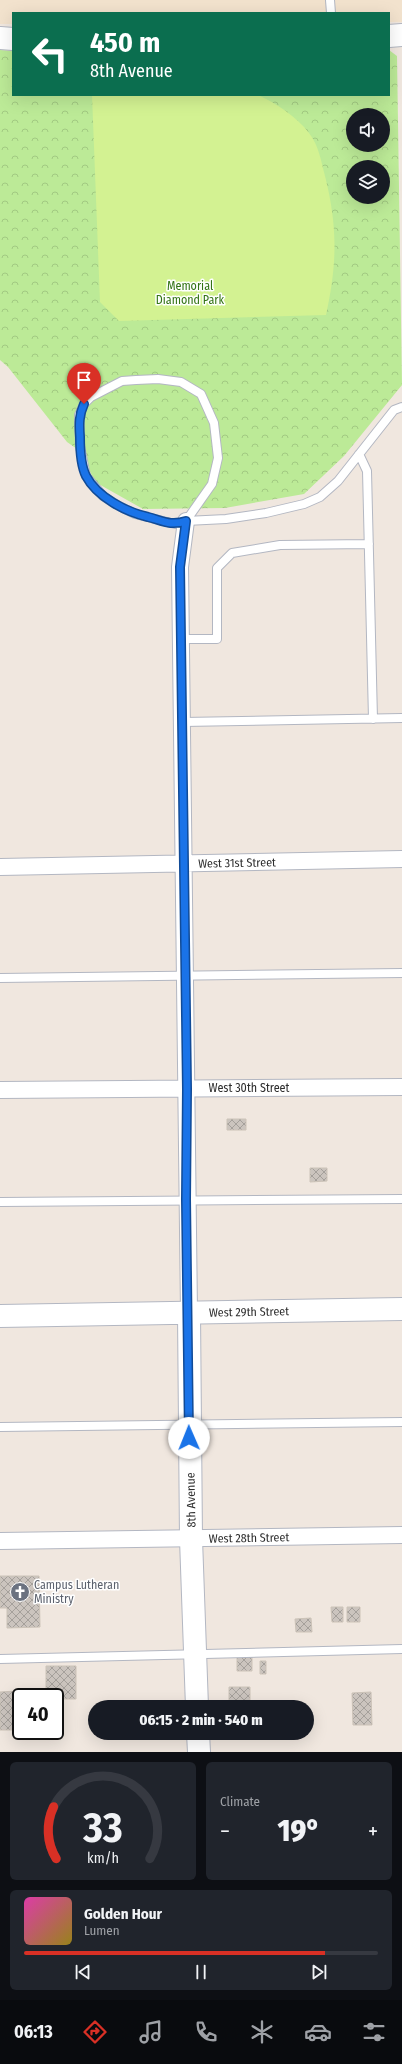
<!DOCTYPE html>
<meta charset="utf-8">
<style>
body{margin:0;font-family:"Fira Sans Condensed",sans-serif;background:#20242c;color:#f1f3f6;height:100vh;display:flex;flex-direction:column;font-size:15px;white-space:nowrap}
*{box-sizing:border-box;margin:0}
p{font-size:13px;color:#9ea1a6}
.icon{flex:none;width:22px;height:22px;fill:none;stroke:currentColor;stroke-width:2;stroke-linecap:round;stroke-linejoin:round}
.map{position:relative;height:1752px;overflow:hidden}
.sheet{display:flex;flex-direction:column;gap:10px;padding:10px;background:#0d0f14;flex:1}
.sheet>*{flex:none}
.banner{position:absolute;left:12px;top:12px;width:378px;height:84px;border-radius:0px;box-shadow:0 4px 16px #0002;background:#0b6e4f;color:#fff;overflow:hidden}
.buttons{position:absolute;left:346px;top:108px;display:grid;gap:8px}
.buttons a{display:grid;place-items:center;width:44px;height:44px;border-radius:50%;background:#171b24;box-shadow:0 4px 16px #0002;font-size:20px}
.speed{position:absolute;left:12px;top:1688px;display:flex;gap:8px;font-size:20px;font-weight:700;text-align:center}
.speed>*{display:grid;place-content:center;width:52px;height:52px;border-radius:50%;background:#171b24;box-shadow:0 4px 16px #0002;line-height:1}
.speed .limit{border:2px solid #111;border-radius:6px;background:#fff;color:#111}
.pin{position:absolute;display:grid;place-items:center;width:34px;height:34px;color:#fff;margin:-41px -17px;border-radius:50% 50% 50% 0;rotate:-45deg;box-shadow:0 0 4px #0007}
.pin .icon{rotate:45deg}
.me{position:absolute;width:44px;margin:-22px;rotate:359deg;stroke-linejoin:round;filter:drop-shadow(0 0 3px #0008)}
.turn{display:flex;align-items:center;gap:14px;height:84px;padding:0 12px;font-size:18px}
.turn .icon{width:52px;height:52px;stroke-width:2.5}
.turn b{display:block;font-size:28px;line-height:34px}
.big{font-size:30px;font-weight:800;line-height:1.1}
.sheet .card{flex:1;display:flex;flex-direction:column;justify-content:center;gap:6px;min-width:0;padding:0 14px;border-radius:6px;background:#20242c}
.sheet .dial{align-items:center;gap:0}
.dial svg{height:104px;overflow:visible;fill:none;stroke:#363941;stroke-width:7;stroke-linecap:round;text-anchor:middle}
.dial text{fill:#f1f3f6;stroke:none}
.song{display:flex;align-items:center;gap:12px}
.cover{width:48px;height:48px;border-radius:6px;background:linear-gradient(135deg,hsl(320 70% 55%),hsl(50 70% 35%))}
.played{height:4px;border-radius:2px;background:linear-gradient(90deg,#d93025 85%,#363941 85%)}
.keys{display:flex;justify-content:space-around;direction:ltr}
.heat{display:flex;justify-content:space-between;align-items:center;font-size:22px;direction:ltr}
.sheet .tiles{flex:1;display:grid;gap:10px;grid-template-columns:1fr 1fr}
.card:last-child{grid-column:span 2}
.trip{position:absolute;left:88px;top:1700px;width:226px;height:40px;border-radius:20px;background:#171b24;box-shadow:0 4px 16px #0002;font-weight:800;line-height:40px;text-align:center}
.dock{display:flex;height:64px;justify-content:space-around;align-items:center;background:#090b0e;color:#9ea1a6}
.dock .icon{width:28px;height:28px}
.dock .selected{color:#d93025}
.dock b{font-size:18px;color:#f1f3f6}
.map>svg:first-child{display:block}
</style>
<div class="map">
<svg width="402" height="1752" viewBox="0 0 402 1752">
<defs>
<pattern id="park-crowns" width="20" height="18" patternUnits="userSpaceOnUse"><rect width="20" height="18" fill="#bcea97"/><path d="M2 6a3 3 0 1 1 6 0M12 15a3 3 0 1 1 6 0" fill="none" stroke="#a2c982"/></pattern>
<pattern id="building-cross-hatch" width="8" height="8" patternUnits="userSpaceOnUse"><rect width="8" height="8" fill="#cbc4be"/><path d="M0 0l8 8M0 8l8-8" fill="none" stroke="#a5a09b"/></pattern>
</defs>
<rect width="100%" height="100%" fill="#f0e7df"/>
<path fill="#f2e2cd" d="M0,0h402v22h-13v-9h-376v11h-13z"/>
<path fill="url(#park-crowns)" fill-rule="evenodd" d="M0,50l13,1v44h376v-45l8,6 5,329 -58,71 -40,38 -79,14 -82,1 -48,-27 -15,-31 -13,-9 -59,-75 -8,-7zM353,115h30v30h-30zM353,167h30v30h-30z"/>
<path fill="#d3f292" d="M92,95h166c19,9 38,21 51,38 10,13 12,28 16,43 13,51 12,89 1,139l-207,6 -19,-19z"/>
<path fill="url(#building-cross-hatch)" stroke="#ccc3b8" d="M227,1119h19v11h-19z
M310,1168h17v13l-17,1z
M0,1576h39l1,51 -33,1v-20h-7z
M331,1607h12v15h-11z
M347,1607h13v15h-13z
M311,1618l1,14h-16l-1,-13z
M237,1656h15v15h-15z
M260,1661h6v13h-6z
M46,1666h30v33h-21v-2h-9z
M229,1687h21v20h-21z
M16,1691l1,39h-17v-38z
M371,1692l1,33h-19l-1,-32z"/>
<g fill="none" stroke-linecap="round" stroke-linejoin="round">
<g stroke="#b3b7c2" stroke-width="10">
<path id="lane" d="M330,0l1,13
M359,454l8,17 6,248
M186,521l26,-37 6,-26 -4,-35 -13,-29 -20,-12 -23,-3 -22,1 -14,1 -31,16 -7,7 -5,11 1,31 6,30 17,20 14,9 18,9 40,10 11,-3 40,-2 40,-6 38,-9 16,-7 18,-16 56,-71 8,-3
M182,639h35v-71l15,-15 48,-8 89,-1
M183,722l219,-4
M0,978l402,-5
M0,1202l402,-3
M0,1427l402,-5
M0,1659l402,-10"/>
</g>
<g stroke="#b3b7c2" stroke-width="18">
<path id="street" d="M186,521l-6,46 9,746
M0,867l402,-8
M0,1090l402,-3
M0,1541l402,-6"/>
</g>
<g stroke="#b3b7c2" stroke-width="24">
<path id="secondary" d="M389,36l13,-1
M0,38l13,1
M189,1313l2,226 6,168
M0,1316l402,-7
M198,1733l1,19"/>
</g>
<use href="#lane" stroke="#fff" stroke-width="8"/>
<use href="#street" stroke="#fff" stroke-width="16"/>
<use href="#secondary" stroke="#fff" stroke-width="22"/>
</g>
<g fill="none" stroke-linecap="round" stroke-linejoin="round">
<g stroke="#114b97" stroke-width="10">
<path id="route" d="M84,404c-5,11 -5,20 -4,33 0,11 1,29 6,39 11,21 40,36 62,41 15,4 23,9 38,4l-6,46 7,522 -1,110 3,239"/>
</g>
<use href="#route" stroke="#1a73e8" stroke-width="7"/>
</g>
<defs>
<g id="church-disc" transform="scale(1)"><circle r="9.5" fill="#6b7280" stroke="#fff"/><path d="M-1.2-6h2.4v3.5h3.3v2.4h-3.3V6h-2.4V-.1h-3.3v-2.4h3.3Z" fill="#fff"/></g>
</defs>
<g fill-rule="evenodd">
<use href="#church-disc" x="20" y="1592"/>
</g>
<g text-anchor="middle" stroke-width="3" stroke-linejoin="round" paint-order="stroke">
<g font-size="12" fill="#327314" stroke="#fff">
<text x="190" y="290">Memorial<tspan x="190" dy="14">Diamond Park</tspan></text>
</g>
<g font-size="12" fill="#2d2d2d" stroke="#fff">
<text transform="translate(237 863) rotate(-1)" y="4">West 31st Street</text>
<text x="249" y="1092">West 30th Street</text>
<text transform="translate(249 1312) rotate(-1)" y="4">West 29th Street</text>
<text transform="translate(191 1500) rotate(-91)" y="4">8th Avenue</text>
<text transform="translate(249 1538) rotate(-1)" y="4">West 28th Street</text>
</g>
<g font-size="12" fill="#5b616d" stroke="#fff" text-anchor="start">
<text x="34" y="1589">Campus Lutheran<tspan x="34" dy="14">Ministry</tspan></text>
</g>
</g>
</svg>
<div class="buttons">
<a><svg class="icon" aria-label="sound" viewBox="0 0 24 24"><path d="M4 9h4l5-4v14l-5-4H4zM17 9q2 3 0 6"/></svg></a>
<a><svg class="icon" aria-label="layers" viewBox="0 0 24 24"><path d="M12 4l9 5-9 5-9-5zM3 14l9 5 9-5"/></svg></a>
</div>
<div class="speed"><div class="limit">40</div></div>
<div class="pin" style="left:84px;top:404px;background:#d93025"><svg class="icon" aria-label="arrive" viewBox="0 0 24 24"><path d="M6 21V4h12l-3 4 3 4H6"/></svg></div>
<svg class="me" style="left:189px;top:1438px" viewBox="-20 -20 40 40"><circle r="19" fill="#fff"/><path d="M0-13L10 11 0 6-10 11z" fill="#1a73e8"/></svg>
<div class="trip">06:15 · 2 min · 540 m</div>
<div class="banner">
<div class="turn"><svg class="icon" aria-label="left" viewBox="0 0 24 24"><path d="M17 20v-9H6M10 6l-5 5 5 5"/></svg><div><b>450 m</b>8th Avenue</div></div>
</div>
</div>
<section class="sheet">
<div class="tiles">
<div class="card dial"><svg viewBox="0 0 100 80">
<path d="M14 69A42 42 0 1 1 86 69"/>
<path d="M14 69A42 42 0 0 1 12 29" stroke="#d93025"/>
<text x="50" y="56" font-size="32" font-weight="700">33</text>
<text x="50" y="72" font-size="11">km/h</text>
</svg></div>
<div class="card"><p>Climate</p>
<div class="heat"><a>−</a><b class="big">19°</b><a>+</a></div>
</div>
<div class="card">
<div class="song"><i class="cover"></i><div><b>Golden Hour</b><p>Lumen</p></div></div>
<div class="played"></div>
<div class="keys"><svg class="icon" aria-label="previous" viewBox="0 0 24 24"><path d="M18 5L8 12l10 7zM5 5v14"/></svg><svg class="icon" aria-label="pause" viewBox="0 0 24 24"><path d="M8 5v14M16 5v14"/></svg><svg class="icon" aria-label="next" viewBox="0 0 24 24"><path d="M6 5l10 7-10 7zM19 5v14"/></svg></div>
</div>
</div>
</section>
<nav class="dock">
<b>06:13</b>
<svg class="icon selected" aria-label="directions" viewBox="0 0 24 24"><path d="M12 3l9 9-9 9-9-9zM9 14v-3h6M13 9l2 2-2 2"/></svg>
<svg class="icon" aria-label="music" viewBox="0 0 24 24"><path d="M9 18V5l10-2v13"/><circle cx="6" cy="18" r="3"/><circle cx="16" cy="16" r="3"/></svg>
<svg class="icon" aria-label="phone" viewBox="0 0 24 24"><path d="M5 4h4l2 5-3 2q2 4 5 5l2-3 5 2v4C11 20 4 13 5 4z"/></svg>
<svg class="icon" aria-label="climate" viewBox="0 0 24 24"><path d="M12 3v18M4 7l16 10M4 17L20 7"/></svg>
<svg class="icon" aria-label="car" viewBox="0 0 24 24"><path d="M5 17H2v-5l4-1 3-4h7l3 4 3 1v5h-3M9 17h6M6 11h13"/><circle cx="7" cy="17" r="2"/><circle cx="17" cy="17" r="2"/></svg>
<svg class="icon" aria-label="filters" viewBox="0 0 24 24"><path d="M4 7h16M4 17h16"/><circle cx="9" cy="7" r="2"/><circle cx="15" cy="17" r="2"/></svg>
</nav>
